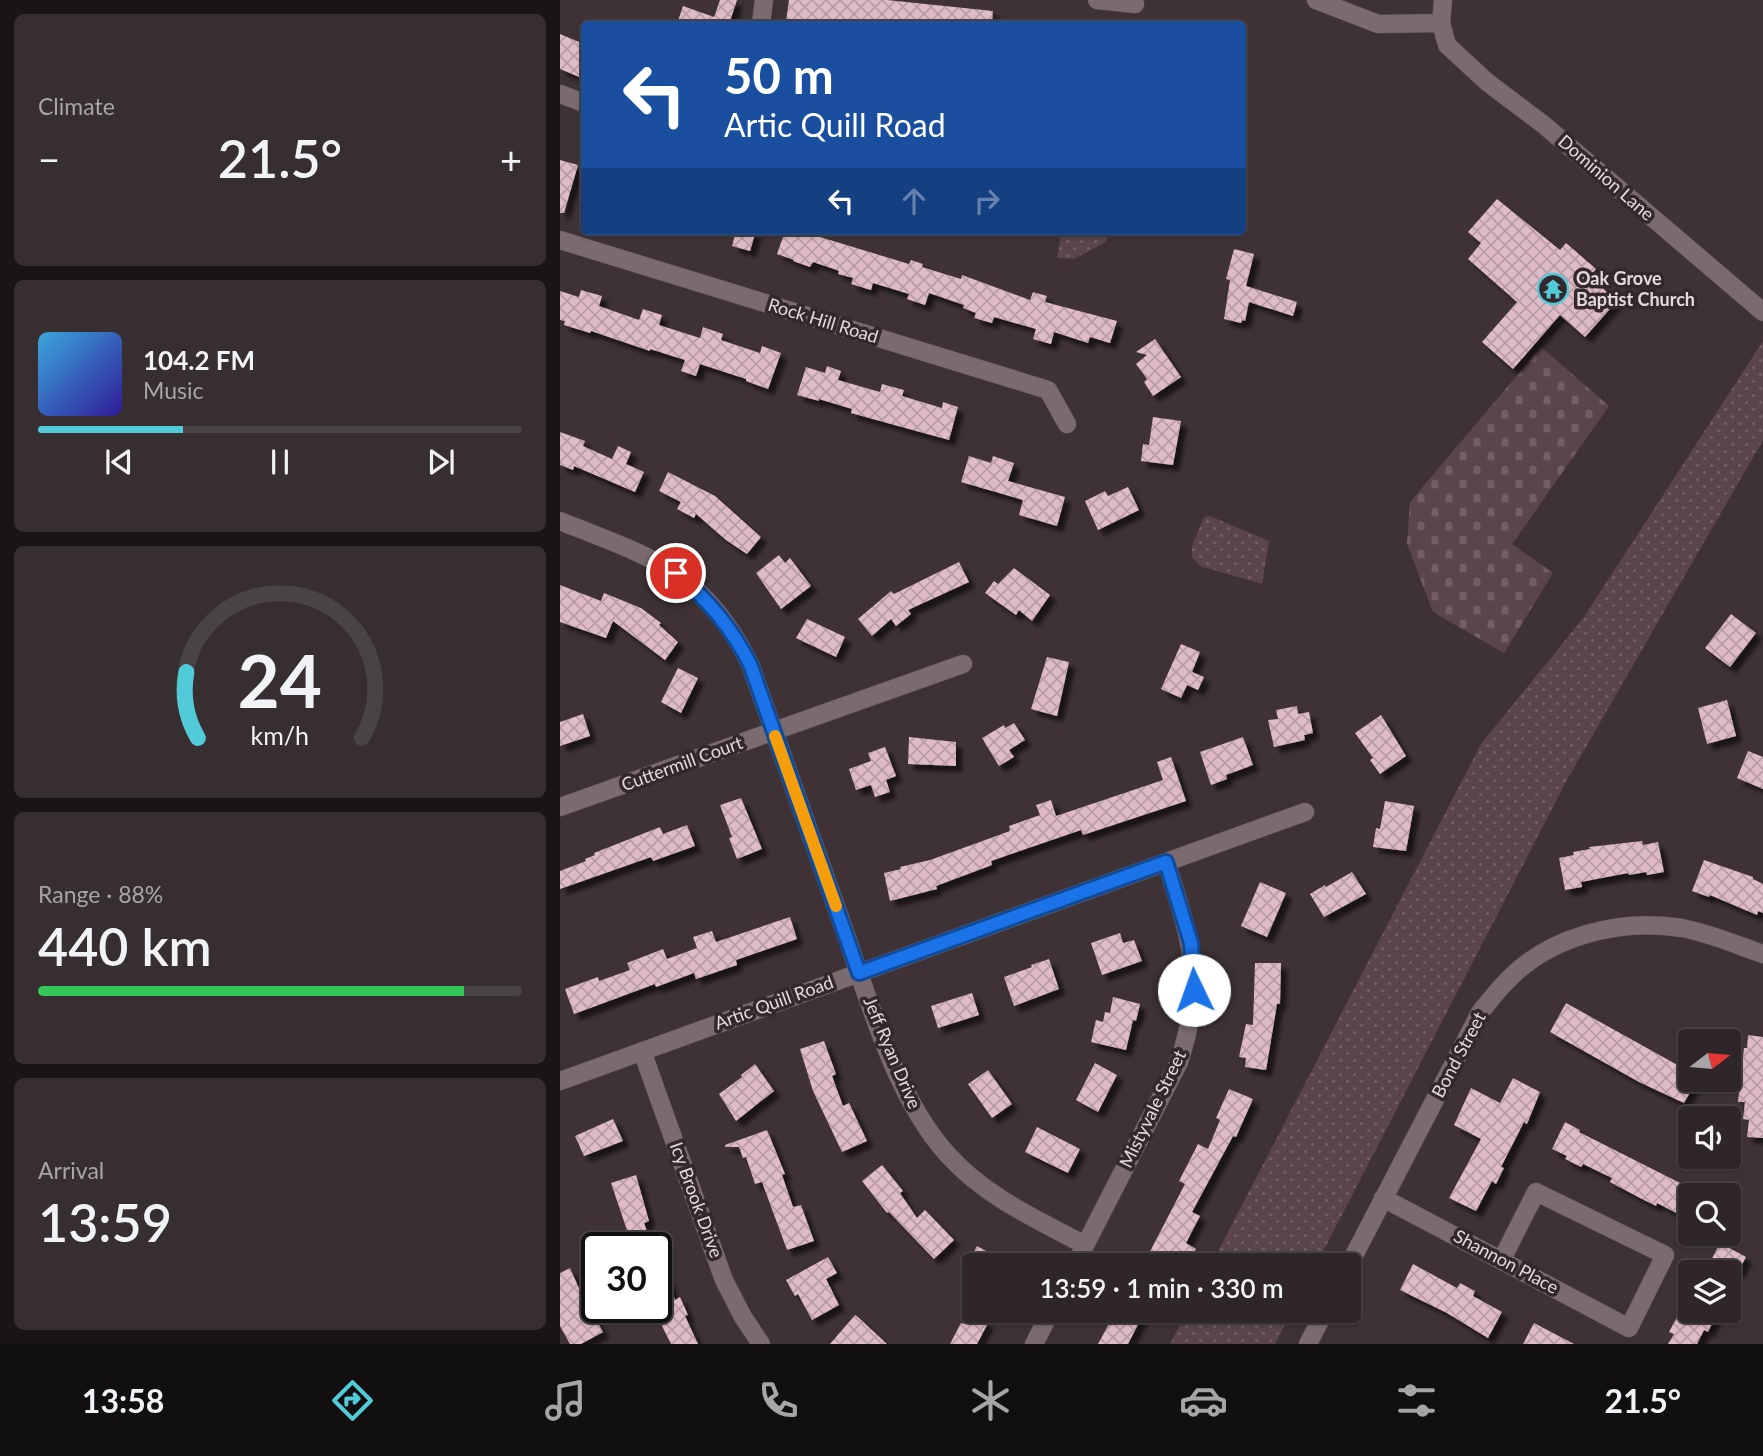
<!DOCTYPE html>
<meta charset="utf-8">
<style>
body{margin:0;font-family:Lato,sans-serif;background:#362e30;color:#f1f3f6;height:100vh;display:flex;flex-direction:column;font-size:26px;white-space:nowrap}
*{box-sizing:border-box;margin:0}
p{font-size:23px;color:#a7a5a8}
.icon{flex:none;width:38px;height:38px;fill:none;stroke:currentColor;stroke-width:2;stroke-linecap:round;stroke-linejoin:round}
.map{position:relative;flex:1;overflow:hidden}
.drawer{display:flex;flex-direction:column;gap:14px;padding:14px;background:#191516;width:560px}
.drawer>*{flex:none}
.banner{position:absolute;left:21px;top:21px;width:665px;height:214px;border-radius:7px;box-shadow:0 2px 5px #0004,0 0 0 2px #494345;background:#1a4fa0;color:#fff;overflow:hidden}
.needle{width:46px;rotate:74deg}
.buttons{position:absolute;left:1118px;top:1029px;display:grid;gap:14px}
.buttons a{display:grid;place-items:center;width:63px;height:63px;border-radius:7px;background:#2e2628;box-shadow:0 2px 5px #0004,0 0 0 2px #494345;font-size:35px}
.speed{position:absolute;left:21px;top:1232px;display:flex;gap:14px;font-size:35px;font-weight:700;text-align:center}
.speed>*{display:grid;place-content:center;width:91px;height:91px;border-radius:50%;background:#2e2628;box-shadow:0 2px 5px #0004,0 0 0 2px #494345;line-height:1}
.speed .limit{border:4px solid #111;border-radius:10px;background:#fff;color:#111}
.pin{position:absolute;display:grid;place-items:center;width:60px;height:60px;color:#fff;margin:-30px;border:4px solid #fff;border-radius:50%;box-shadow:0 2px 7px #0007}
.me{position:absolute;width:77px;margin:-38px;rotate:357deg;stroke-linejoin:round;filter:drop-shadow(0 0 5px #0008)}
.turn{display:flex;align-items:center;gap:24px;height:147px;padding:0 28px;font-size:32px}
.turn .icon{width:91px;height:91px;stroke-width:2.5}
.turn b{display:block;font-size:49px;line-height:60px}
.lanes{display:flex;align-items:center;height:66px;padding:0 28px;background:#0003;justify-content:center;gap:35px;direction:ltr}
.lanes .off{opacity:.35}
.big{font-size:52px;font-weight:600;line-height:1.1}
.drawer .tile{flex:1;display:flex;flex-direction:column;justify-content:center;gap:10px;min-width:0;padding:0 24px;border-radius:10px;background:#362e30}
.drawer .dial{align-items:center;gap:0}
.dial svg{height:182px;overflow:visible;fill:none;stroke:#494345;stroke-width:7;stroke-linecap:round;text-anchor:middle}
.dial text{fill:#f1f3f6;stroke:none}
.song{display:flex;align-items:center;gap:21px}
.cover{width:84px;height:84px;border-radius:10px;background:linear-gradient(135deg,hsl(200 70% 55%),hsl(250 70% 35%))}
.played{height:7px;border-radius:4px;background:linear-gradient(90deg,#52cbd8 30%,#494345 30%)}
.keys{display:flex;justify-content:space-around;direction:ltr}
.heat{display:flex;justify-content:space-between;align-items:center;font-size:38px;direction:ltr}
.charge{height:10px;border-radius:5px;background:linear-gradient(90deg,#34c759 88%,#494345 0)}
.trip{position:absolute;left:402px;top:1253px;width:399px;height:70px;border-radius:7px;background:#2e2628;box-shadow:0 2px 5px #0004,0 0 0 2px #494345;font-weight:600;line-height:70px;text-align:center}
.dock{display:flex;height:112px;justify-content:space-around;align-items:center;background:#120f10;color:#a7a5a8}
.dock .icon{width:49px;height:49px}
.dock .selected{color:#52cbd8}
.dock b{font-size:32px;color:#f1f3f6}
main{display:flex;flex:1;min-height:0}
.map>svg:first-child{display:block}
</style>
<main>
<section class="drawer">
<div class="tile"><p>Climate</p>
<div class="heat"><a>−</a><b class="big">21.5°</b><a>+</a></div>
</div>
<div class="tile">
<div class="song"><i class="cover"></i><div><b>104.2 FM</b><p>Music</p></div></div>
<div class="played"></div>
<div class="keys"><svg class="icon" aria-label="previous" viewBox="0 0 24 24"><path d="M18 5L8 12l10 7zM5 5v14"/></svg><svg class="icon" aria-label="pause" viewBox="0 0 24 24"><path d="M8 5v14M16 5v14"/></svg><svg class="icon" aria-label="next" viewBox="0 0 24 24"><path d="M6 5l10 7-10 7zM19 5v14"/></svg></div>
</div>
<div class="tile dial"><svg viewBox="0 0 100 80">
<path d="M14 69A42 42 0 1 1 86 69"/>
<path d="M14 69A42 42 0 0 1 9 40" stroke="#52cbd8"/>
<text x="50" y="56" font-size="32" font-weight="700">24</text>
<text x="50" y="72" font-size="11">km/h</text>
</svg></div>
<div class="tile"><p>Range · 88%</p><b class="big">440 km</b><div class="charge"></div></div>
<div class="tile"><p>Arrival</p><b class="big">13:59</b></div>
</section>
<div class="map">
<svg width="1203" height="1344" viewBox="0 0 1203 1344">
<defs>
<pattern id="green-dots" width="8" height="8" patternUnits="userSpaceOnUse" patternTransform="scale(1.75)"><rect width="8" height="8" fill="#5b454d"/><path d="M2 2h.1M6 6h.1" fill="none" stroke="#725f66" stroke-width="1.8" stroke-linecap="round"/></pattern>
<pattern id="cemetery-stones" width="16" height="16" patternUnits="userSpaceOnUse" patternTransform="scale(1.75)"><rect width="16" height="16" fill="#5b454d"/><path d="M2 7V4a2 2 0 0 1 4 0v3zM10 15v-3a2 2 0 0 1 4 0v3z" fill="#725f66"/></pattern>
<pattern id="building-cross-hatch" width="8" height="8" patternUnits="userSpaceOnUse" patternTransform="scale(1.75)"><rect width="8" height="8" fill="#dfbbc8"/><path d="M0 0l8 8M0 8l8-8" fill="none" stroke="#b89ca6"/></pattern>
<filter id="shadow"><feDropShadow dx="6" dy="6" stdDeviation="2" flood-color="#0009"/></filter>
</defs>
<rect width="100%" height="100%" fill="#3e3236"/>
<path fill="url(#green-dots)" d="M513,231h35l-2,11 -32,17 -17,-1 4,-23z
M1203,341v99l-195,338 -252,487h-105l270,-521 103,-127z
M650,516l59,25 -7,43 -62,-18 -8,-9v-11l12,-29z
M627,1311h105l-17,33h-105z"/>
<path fill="url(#cemetery-stones)" d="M981,347l68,59 -97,138 41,29 -49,80 -71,-41 -26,-68 3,-42z"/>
<path fill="url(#building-cross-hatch)" filter="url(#shadow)" d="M160,0h17l-8,24h-52l6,-18 31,11z
M229,0h98l106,11 -1,13h-179l-27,-3z
M0,34l24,10v35l-24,-10z
M0,160l18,5 -14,48h-4z
M937,199l63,51 6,-7 30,26 -6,8 27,24 -32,36 -25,-22 -47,54 -31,-27 35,-40 -49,-43 13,-16 -13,-11z
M176,231h20l-6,20 -18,-5z
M225,231h24l11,6 89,27 2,-4 12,4 -1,3 39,12 1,-4 68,25 3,-8 14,4 -2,6 72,19 -7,22 -20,-6 -2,6 -34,-11 -3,12 -18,-5 3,-10 -42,-12 -2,6 -18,-5 2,-5 -13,-5 1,-3 -35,-12 -4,12 -18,-6 2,-5 -36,-11 -2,7 -20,-6 2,-6 -15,-4 1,-3 -5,-2 -21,-7 -3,5 -17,-6 1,-1 -17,-6z
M674,249l20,5 -8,32 51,16 -4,14 -44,-14 -4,19 -3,-1 -1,3 -17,-4 6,-39 -4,-1z
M21,290l21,6 -3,10 40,14 4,-11 19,6 -3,10 41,13 3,-11 20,7 -2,6 39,13 2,-7 19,7 -13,36 -22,-8v-2l-46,-15 -4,12 -15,-5 4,-11 -35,-11v2l-59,-20 -1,2 -26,-8 1,-4 -5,-1v-29l19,6z
M595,339l26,38 -28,19 -9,-14 3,-3 -11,-15 11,-9 -11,-3z
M267,366l14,5 -3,9 42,12 2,-8 22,6 -2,6 40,12 1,-6 15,5 -9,33 -98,-27 1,-4 -33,-10v2l-22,-6 9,-28 19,6z
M593,417l28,4 -8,44 -32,-4 2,-17 6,1z
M0,432l25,9 -2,5 29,13 6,-13 13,6 -5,12 18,8 -9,20 -61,-26 -1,4 -13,-5z
M409,456l22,7 2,-7 21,7 -6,18 57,16 -8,29 -38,-11 4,-15 -62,-18z
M108,472l47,24 46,41 -14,17 -21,-14 -30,-26 -2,4 -17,-9 4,-7 -22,-11z
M568,487l11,23 -41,20 -13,-29 20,-10 3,5z
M219,555l6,8 5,-5 21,28 -30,23 -25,-36z
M399,562l10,20 -61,28 3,4 -15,12 -5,-7 -19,17 -14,-17 33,-28 3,3z
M454,568l36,27 -18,26 -13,-11 -3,5 -31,-22 9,-12 4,3z
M0,585l41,16 3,-8 37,15 20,15 -2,2 19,17 -13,18 -52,-39 -7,17 -46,-16z
M1171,614l25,19 -26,34 -25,-19z
M247,619l38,18 -9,20 -40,-19z
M621,644l19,8 -8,20 12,5 -6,13 -11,-5 -6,13 -20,-9z
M487,657l22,5 -12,54 -26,-7z
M118,668l20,10 -17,35 -20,-11z
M1167,700l9,36 -29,8 -9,-36z
M737,706l1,8 11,-2 4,21 -9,2 1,5 -31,7 -6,-27 10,-1 -2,-9z
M23,714l7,22 -30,10v-24z
M821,715l25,41 -26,18 -10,-14 3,-2 -18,-25z
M454,723l11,17 -16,10 5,7 -15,9 -17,-28 22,-13 1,3z
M349,737l47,5v24l-48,-2z
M683,737l10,28 -27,10 1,4 -16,6 -11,-33z
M325,747l11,29 -10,4 4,12 -15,5 -4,-12 -15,5 -7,-21 22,-8 -3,-8z
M1188,751l15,6v32l-26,-11z
M611,757l15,44 -103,34 -2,-5 -90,31 1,4 -56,21 1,3 -47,12 -6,-28 17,-4 -1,-2 30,-7 80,-29 -1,-5 31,-11 -4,-10 15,-5 5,16 107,-36 -6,-18z
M181,798l21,51 -25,10 -8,-21 3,-1 -12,-32z
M825,801l29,5 -8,45 -33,-4 3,-19 4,1z
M127,825l8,21 -42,15 -2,-4 -91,32v-18l26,-10 -1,-2 10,-4 -1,-2 66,-26 3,7z
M1082,841l1,4 15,-3 6,30 -17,3 -1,-3 -17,3 -1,-2 -47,9 1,5 -17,3 -6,-32 15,-3 -1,-3 17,-3 -1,-2z
M1144,860l49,17v2l10,5v29l-5,-2 -1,4 -47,-20 -1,2 -17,-6z
M792,872l14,22 -42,23 -14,-23 15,-9 1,2z
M700,882l26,11 -19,44 -26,-11z
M230,917l7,22 -61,21 1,5 -41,14 -2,-6 -38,14 -1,-3 -81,30 -9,-25 33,-12 1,4 31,-11 -3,-7 36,-14 4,10 30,-11 -4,-11 19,-6 4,11z
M560,933l3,10 11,-3 8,21 -40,14 -11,-32z
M489,959l10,30 -45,17 -10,-29 28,-10 -1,-2z
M695,963h26l-1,41h-3l-11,66 -21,-3 1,-9 -7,-1 7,-33 7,1z
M412,993l7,22 -41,13 -7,-22z
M553,997l27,7 -4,17 -3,-1 -7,30 -35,-8 5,-22 7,2 2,-10 5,1z
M1006,1003l124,69v8h7l-13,23 -45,-21 -89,-50z
M1188,1035l15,2v101l-16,-1 2,-17 -6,-1 2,-17h-7l6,-54h3z
M264,1041l12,33 -4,2 11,30 6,-3 18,38 -25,11 -29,-61 -13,-42z
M535,1063l22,12 -19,37 -22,-12z
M195,1064l19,27 -38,30 -17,-27 23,-17 -1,-2z
M428,1070l24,34 -20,14 -24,-34z
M953,1078l27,14 -13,32 -3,-2 -23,45 3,1 -8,16 -4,-3 -16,30 -27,-13 32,-59 -27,-14 17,-37 29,15z
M669,1089l24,10 -17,38 -3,-1 -41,76 8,4 -14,27 10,6 -8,16h-45l42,-81 -6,-3 19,-37 10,5 12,-29 -4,-2z
M53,1119l10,22 -39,15 -9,-20z
M1005,1122l15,8 -1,2 111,56v32l-33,-17 -1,3 -16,-8 -30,-16 2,-4 -29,-14 -2,3 -16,-8 2,-3 -15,-7z
M477,1127l43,22 -12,24 -43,-21z
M207,1130l18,44 -3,1 11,32 8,-2 13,36 -27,9 -25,-68 -7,2 -9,-27 -3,1 -4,-11h-14v-2z
M322,1165l21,26 -3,2 17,25 8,-8 29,30 -20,19 -45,-47 -2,1 -25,-32z
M76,1175l13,46 -5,2 9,25h-20l-22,-65z
M1160,1243l26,14 -8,15h-33z
M417,1246l15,8 -5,11h-20z
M99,1252l16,48 5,-3 8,18 -3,1 13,28h-27l-15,-30v-61z
M268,1257l9,16 -11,6 13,26 -27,15 -14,-26 -3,2 -9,-16z
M853,1264l44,24 3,-5 15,8 -2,5 29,16 -14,26 -41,-25 -47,-23z
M10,1268l11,25 22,39 -22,12h-11l-10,-18v-53z
M556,1311h29l-17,33h-30z
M1123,1311h35l-10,21 -4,-2 -7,14h-29l6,-10 -5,-2 8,-15 3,1z
M409,1313l19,10 -11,21h-27l11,-21 3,1z
M295,1315l3,2 29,27h-57z
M974,1323l40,21h-51z"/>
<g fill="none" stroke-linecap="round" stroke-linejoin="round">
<g stroke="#5a5053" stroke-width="19">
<path id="minor" d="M537,0l38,4
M756,0l62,24 63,-1
M883,0l-2,23 6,22 40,37 57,43 219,187
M201,24l3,-24
M0,94l24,9
M0,240l488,150 19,34
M0,521c91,36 143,50 190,143 32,91 64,181 96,271 25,72 51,164 102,220 38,42 88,64 137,90
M0,807l403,-143
M82,1051l82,229 19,37 18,27
M0,1081l745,-269
M823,1198l246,130 36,-73 -129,-63 -34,67
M515,1265l104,-203c27,-83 12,-121 -13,-200
M789,1265l132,-254c8,-9 15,-19 24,-28 43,-47 115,-65 177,-55 27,5 55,17 81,26
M474,1344l17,-33
M748,1344l17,-33"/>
</g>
<use href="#minor" stroke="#796b70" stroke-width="18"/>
</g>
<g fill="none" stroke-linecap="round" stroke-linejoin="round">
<g stroke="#114b97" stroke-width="18">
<path id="route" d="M116,573c32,27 55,54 74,91l109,309 307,-111 25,81 3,47"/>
</g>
<use href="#route" stroke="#1a73e8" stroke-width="12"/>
<path stroke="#f59e0b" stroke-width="12" d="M215,736l61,170"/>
</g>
<defs>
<g id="temple-ring" transform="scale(1.575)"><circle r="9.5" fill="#34282c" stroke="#52cbd8" stroke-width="1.5"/><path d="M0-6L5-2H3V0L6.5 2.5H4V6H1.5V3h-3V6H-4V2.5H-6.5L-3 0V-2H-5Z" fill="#52cbd8"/></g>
</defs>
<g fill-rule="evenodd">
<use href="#temple-ring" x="993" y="289"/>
</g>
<g text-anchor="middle" stroke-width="7" stroke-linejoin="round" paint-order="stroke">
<g font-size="18" fill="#e2dadd" stroke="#34282c">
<text transform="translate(1046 178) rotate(41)" y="6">Dominion Lane</text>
<text transform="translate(263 321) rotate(17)" y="6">Rock Hill Road</text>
<text transform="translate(122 764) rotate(-20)" y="6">Cuttermill Court</text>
<text transform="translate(214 1003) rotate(-20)" y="6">Artic Quill Road</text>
<text transform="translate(332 1053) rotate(67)" y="6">Jeff Ryan Drive</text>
<text transform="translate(899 1055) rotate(-62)" y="6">Bond Street</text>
<text transform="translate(593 1109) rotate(-64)" y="6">Mistyvale Street</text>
<text transform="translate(136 1200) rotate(70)" y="6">Icy Brook Drive</text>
<text transform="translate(946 1262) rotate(28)" y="6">Shannon Place</text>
</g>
<g font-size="18" font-weight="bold" fill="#e2dadd" stroke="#34282c" text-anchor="start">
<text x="1016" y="285">Oak Grove<tspan x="1016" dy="21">Baptist Church</tspan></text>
</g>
</g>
</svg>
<div class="buttons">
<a><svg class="needle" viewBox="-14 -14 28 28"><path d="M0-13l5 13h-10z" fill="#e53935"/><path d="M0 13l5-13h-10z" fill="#a7a5a8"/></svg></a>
<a><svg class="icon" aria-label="sound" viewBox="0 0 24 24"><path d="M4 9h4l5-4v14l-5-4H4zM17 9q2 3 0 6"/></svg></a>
<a><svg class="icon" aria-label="search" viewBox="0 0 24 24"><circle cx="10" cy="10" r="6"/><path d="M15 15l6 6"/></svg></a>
<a><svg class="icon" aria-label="layers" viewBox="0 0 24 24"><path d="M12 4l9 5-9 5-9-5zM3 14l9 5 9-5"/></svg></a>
</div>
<div class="speed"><div class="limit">30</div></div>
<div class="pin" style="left:116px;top:573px;background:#d93025"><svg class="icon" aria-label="arrive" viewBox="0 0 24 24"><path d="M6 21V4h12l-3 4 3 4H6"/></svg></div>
<svg class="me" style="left:634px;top:990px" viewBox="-20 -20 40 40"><circle r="19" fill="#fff"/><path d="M0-13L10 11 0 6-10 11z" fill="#1a73e8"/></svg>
<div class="trip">13:59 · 1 min · 330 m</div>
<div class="banner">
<div class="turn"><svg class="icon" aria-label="left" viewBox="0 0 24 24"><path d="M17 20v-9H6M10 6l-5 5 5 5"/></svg><div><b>50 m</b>Artic Quill Road</div></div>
<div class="lanes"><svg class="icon" aria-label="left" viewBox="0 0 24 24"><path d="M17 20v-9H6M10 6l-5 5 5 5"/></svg><svg class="icon off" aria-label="ahead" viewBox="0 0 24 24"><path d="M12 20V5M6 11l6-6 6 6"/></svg><svg class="icon off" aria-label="right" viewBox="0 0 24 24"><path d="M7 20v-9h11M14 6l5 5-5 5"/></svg></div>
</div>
</div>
</main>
<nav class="dock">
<b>13:58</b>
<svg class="icon selected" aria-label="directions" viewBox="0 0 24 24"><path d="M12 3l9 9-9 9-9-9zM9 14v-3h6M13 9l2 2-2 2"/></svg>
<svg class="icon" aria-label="music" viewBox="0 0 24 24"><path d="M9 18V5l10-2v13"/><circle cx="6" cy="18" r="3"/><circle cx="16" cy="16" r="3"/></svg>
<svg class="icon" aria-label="phone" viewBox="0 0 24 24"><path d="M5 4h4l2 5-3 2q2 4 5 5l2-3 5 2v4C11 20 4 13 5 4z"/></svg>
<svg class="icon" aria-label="climate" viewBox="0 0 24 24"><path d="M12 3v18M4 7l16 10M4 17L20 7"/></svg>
<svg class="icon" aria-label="car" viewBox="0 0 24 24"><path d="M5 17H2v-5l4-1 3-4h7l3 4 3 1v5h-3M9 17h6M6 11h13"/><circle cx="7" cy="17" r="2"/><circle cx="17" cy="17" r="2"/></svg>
<svg class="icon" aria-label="filters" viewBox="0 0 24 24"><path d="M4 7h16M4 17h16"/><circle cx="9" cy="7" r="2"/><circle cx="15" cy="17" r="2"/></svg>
<b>21.5°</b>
</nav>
